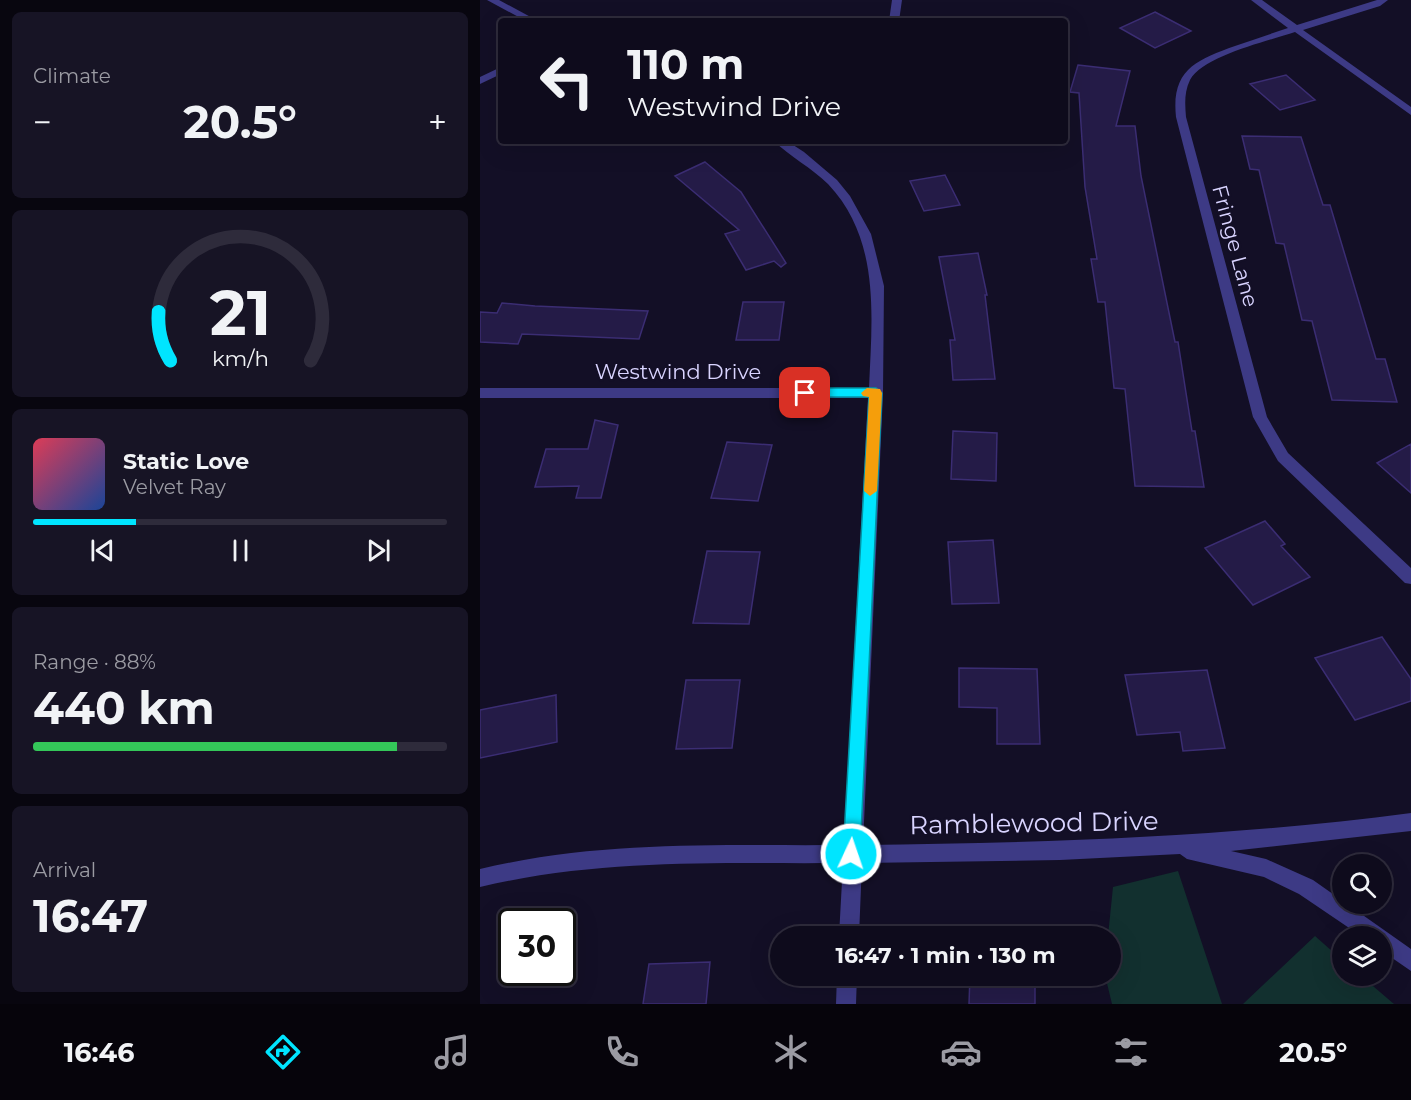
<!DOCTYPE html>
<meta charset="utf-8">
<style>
body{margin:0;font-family:Montserrat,sans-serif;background:#171425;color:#f1f3f6;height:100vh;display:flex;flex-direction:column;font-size:22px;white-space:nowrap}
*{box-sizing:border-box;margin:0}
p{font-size:20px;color:#9b9ba3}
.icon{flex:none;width:33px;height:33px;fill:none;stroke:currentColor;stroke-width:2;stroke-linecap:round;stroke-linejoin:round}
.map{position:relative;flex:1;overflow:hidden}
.details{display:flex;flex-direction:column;gap:12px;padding:12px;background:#08060f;width:480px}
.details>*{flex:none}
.banner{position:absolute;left:18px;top:18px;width:570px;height:126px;border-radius:6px;box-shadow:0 6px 24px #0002,0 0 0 2px #2e2b3b;background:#0e0b1c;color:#f1f3f6;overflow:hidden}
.buttons{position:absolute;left:852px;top:854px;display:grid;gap:12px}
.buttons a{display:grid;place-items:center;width:60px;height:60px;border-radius:50%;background:#0e0b1c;box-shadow:0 6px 24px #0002,0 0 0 2px #2e2b3b;font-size:30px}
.speed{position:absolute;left:18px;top:908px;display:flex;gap:12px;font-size:30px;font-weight:700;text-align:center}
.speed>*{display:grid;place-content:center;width:78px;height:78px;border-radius:50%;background:#0e0b1c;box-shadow:0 6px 24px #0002,0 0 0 2px #2e2b3b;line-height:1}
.speed .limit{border:3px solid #111;border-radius:9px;background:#fff;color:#111}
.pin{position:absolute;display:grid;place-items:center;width:51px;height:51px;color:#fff;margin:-26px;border-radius:12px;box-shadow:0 3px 9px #0006}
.me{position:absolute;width:66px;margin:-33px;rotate:3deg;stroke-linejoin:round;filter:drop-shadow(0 0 4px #0008)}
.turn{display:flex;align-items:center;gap:21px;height:126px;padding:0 30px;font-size:27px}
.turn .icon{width:78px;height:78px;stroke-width:2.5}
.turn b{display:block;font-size:42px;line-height:51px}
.big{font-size:45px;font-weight:700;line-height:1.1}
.details .card{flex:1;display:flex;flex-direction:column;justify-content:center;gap:9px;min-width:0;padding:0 21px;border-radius:9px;background:#171425}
.details .dial{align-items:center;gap:0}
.dial svg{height:156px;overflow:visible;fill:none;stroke:#2e2b3b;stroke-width:7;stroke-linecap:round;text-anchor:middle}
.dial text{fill:#f1f3f6;stroke:none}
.song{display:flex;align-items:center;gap:18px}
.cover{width:72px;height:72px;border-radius:9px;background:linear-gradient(135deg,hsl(350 70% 55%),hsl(220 70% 35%))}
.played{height:6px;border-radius:3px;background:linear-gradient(90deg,#00e5ff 25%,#2e2b3b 25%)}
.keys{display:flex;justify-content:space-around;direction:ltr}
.heat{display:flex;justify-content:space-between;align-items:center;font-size:33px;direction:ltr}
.charge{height:9px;border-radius:4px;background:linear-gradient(90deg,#34c759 88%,#2e2b3b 0)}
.trip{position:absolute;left:290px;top:926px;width:351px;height:60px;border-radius:30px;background:#0e0b1c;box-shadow:0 6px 24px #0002,0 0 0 2px #2e2b3b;font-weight:700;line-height:60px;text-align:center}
.tab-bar{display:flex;height:96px;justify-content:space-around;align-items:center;background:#06040b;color:#9b9ba3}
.tab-bar .icon{width:42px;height:42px}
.tab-bar .current{color:#00e5ff}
.tab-bar b{font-size:27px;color:#f1f3f6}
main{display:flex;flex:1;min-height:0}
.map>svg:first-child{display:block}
</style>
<main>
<section class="details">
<div class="card"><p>Climate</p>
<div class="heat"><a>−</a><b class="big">20.5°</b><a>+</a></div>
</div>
<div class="card dial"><svg viewBox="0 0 100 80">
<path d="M14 69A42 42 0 1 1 86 69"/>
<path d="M14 69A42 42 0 0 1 8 44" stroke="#00e5ff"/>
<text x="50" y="56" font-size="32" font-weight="700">21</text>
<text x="50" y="72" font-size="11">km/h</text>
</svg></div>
<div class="card">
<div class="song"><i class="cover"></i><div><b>Static Love</b><p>Velvet Ray</p></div></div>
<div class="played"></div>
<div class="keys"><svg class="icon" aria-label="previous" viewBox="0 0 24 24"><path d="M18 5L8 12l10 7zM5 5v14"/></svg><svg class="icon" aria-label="pause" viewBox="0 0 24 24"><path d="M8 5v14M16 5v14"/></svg><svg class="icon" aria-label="next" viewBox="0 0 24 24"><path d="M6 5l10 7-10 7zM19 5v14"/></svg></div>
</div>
<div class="card"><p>Range · 88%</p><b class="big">440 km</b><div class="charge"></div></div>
<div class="card"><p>Arrival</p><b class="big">16:47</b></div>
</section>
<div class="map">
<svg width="931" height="1004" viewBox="0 0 931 1004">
<rect width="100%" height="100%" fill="#130f26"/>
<path fill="#12302f" d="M698,871l44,133h-110l-7,-29h5v-39h-2l5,-49z
M835,936l27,24v15h18l34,29h-151z"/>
<path fill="#241b47" stroke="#3b2d73" stroke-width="1.5" d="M675,12l36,19 -36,17 -35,-20z
M598,65l52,6 -14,55h19l6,50 34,166h3l14,89h3l9,56 -69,-1 -10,-97 -11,-1 -9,-86h-7l-7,-43h6l-12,-72 -6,-94 -9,-1z
M806,75l29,25 -35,10 -30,-26z
M762,136l59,1 22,68h7l46,154h9l12,43 -65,-2 -20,-79 -10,-1 -18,-76 -8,-1 -17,-73 -9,-1z
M225,162l36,30 45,71 -5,4 -7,-6 -28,9 -21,-36 14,-4 -64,-54z
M465,175l15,30 -36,6 -14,-30z
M498,253l9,42h-2l10,84 -42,1 -3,-40h5l-16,-83z
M263,302h41l-5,38h-43z
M22,303l33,3 113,5 -9,28 -117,-5 -4,10 -38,-2v-30l17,1z
M115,420l23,5 -17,73h-25l3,-12 -44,1 11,-38h42z
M473,431l44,2 -1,48 -45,-2z
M247,442l45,3 -14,56 -47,-3z
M931,444v49l-34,-30z
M785,521l20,23 -4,2 29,31 -57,28 -48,-57z
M513,540l6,63 -47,1 -4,-62z
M227,551l53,1 -11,72 -56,-1z
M902,637l29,42v22l-56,19 -40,-62z
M479,668l78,1 3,75h-43v-36l-38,-1z
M727,670l18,78 -42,3 -3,-19 -43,3 -12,-60z
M206,680h54l-8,68 -56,1z
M76,695l1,47 -77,16v-48z
M230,962l-4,42h-63l6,-40z
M490,975h65v29h-66z"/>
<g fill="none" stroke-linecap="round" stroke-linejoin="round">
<path fill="#3d3a85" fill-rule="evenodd" d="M7,0h12l39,21h-12z
M412,0h10l-3,21h-10z
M771,0h11l35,25 80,-25h11l-8,6 -77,24 108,77v8l-116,-83c-27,9 -92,24 -105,48 -6,12 -5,25 -4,37l81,300 21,36 123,115v16l-6,-1 -127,-122 -25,-44 -77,-300c-5,-47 20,-57 59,-71 18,-6 35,-12 53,-18z
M21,67v7l-21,10v-7z
M294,141h13l17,11 33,28 13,16 21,38 13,52 -1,107 -20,452c183,-2 366,-8 548,-32v18l-180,20 35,8 47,21 98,69v22l-29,-20v-15h-21l-62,-42 -35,-17 -77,-18 -7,-5 -120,6 -198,3 -3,73h-20l4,-73c-125,1 -239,-5 -363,24v-18c123,-29 239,-23 364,-24l24,-447h-388v-10h389c3,-71 12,-148 -41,-204 -16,-16 -39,-28 -54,-43z
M357,975h20l-1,29h-20z"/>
</g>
<path fill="#00e5ff" stroke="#0095a6" stroke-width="1.5" d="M325,388h71l6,5 -22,461 -3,6 -6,3 -6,-3 -2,-6 26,-457h-64l-6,-4z"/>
<path fill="#f59e0b" d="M387,388l13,1 2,4 -5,98 -7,5 -6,-5 5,-94 -6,-1 -2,-3z"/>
<g text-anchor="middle" stroke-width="4.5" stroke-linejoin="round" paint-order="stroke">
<g font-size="21" fill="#d9d4ff" stroke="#130f26">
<text transform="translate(755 246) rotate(75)" y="7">Fringe Lane</text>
<text x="198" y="379">Westwind Drive</text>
</g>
<g font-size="26" fill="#d9d4ff" stroke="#130f26">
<text transform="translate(554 823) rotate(-1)" y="9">Ramblewood Drive</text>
</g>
</g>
</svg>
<div class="buttons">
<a><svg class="icon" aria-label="search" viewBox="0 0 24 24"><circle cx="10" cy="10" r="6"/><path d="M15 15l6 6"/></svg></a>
<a><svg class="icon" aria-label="layers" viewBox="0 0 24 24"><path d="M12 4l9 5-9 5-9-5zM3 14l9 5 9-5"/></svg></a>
</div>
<div class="speed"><div class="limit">30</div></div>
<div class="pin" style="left:325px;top:393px;background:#d93025"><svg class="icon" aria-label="arrive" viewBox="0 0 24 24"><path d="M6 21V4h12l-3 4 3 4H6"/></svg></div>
<svg class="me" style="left:371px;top:854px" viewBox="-20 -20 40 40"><circle r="17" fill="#00e5ff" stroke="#fff" stroke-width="3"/><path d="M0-11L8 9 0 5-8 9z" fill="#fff"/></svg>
<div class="trip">16:47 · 1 min · 130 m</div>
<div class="banner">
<div class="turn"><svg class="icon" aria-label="left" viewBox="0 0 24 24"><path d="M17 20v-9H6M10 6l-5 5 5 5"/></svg><div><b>110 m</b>Westwind Drive</div></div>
</div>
</div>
</main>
<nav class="tab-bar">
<b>16:46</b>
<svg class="icon current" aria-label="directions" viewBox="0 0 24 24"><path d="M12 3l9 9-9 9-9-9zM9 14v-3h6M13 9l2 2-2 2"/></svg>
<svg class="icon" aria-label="music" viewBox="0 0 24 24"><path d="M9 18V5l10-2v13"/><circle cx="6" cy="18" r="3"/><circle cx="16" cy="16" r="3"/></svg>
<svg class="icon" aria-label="phone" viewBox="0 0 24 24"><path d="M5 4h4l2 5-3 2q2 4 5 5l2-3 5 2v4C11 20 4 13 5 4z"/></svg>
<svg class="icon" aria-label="climate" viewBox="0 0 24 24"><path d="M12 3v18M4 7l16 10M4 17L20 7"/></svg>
<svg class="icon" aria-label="car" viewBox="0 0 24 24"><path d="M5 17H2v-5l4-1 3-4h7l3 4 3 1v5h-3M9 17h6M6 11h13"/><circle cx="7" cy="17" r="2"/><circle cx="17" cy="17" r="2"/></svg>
<svg class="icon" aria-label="filters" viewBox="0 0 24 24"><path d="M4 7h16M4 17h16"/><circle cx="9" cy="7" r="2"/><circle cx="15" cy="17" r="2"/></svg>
<b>20.5°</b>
</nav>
